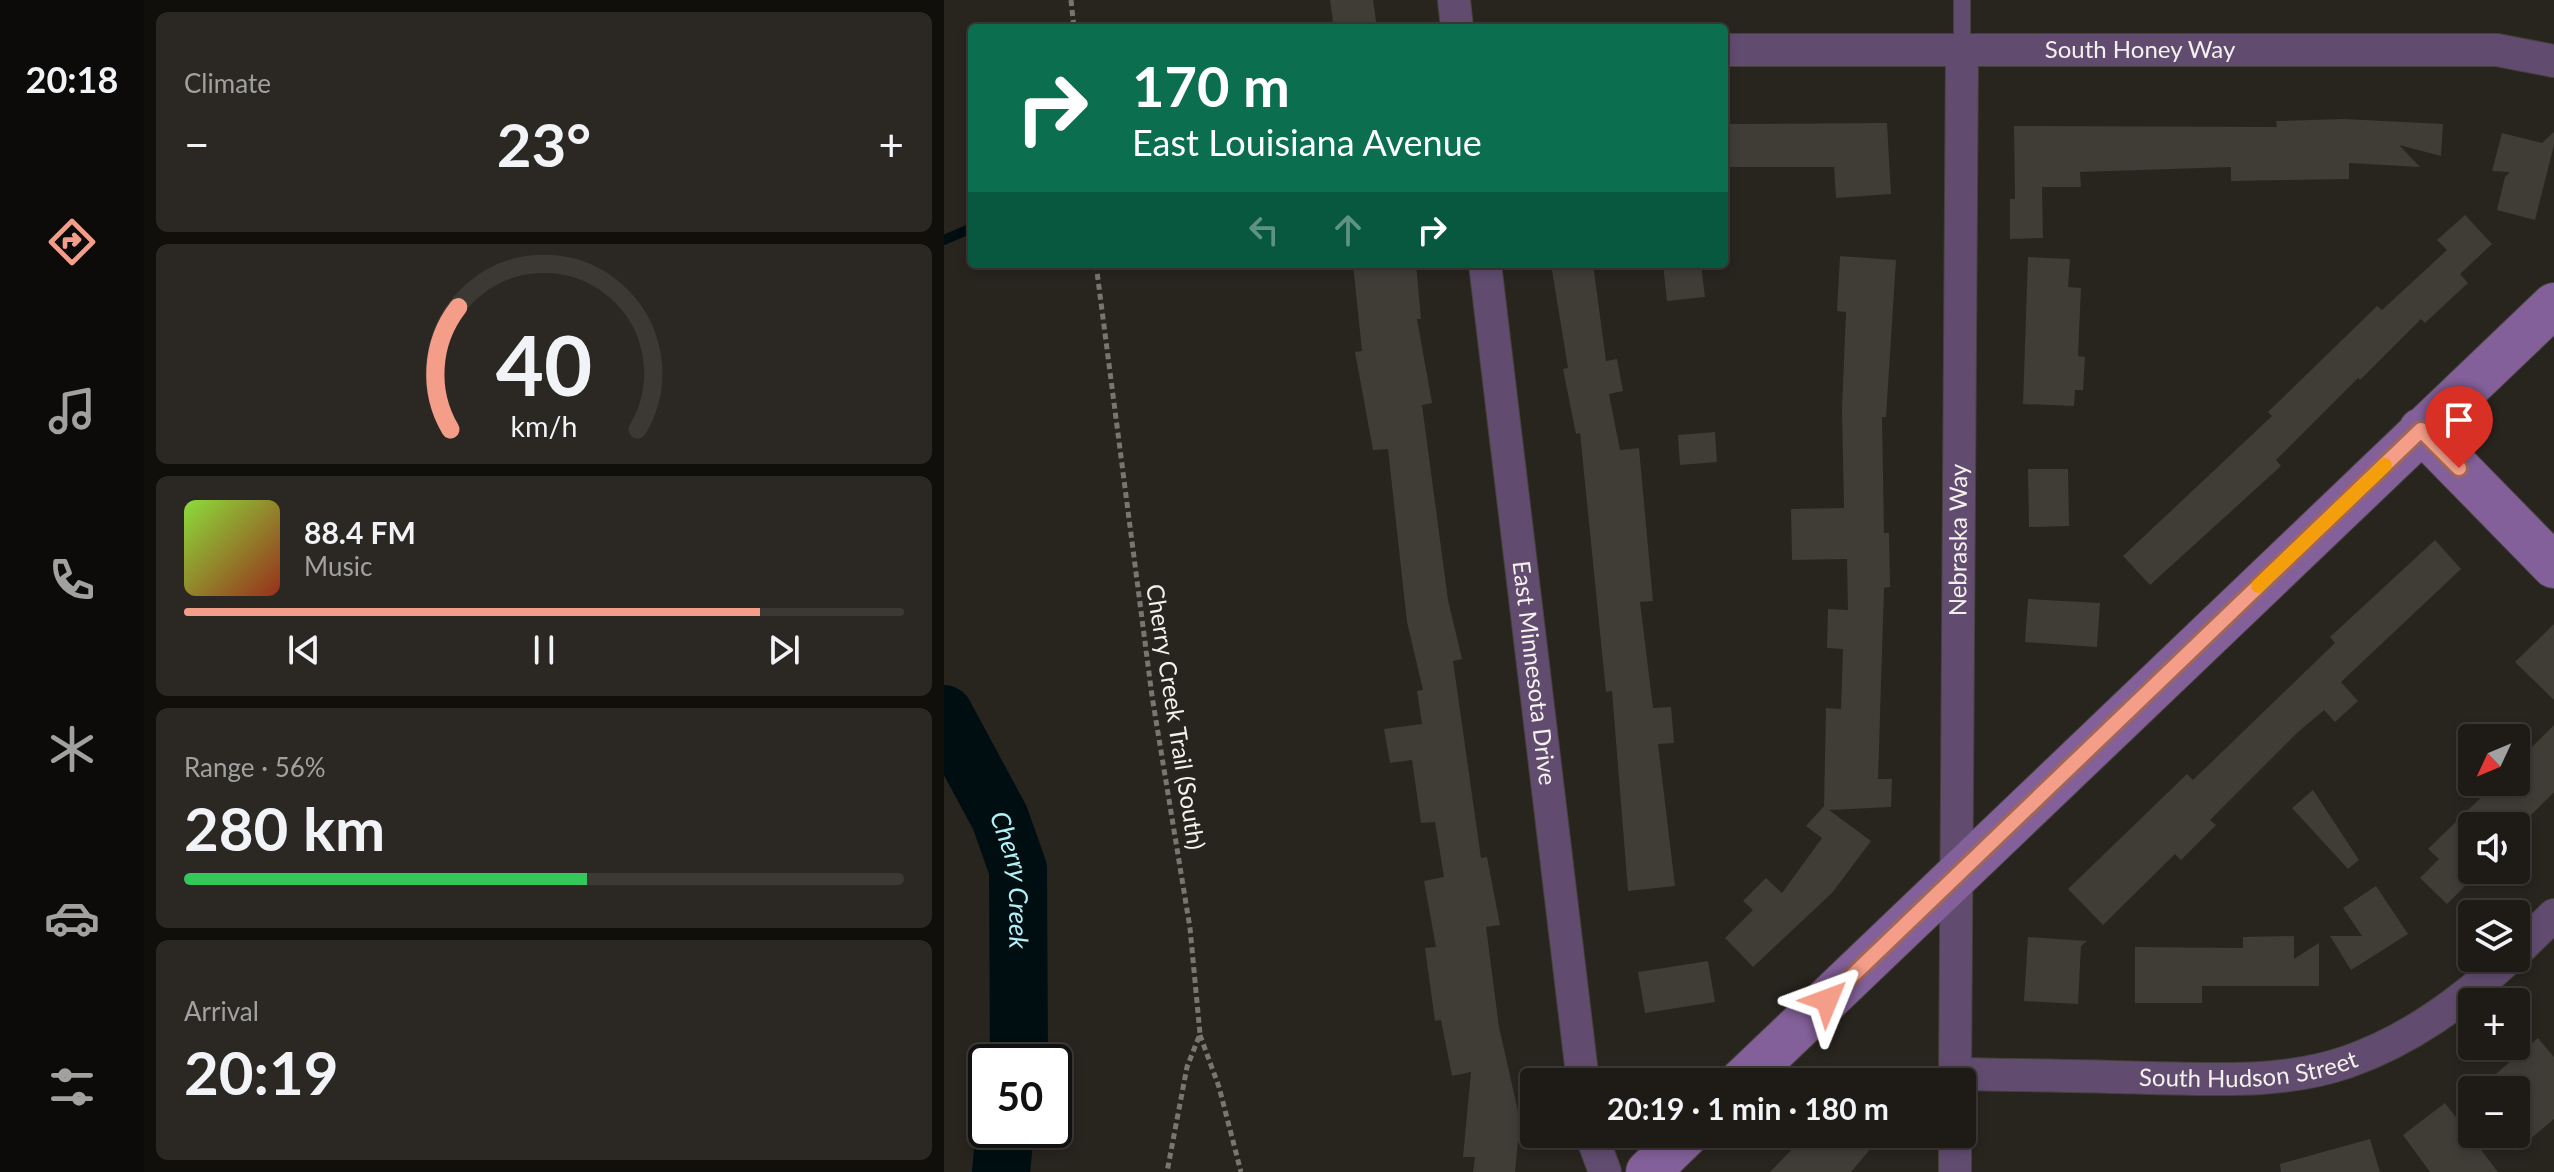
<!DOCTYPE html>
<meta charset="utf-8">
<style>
body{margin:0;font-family:Lato,sans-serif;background:#2b2823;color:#f1f3f6;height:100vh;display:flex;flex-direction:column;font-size:30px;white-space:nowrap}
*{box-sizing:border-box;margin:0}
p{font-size:26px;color:#a1a1a1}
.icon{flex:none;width:44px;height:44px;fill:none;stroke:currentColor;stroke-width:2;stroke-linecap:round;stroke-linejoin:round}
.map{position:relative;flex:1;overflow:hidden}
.side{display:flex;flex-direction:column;gap:12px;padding:12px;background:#100f0c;width:800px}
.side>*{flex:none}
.banner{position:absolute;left:24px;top:24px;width:760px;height:244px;border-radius:8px;box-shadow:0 4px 12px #0003,0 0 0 2px #3c3935;background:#0b6e4f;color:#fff;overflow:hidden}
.needle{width:52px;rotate:226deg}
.tools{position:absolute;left:1514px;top:724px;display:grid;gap:16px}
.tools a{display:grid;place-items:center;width:72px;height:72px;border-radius:8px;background:#1e1b16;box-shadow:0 4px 12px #0003,0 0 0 2px #3c3935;font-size:40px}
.speed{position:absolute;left:24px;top:1044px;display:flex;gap:16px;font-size:40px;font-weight:700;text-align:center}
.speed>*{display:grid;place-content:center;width:104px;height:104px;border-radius:50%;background:#1e1b16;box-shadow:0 4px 12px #0003,0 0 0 2px #3c3935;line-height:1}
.speed .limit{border:4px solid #111;border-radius:12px;background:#fff;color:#111}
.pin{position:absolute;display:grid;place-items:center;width:68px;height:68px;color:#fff;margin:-82px -34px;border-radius:50% 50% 50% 0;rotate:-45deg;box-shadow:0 0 8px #0007}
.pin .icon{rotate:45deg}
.me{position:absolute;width:88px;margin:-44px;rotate:46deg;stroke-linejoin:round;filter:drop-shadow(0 0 6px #0008)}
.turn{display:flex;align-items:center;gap:28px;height:168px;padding:0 32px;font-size:36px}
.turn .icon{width:104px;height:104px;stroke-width:2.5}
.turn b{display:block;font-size:56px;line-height:68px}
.lanes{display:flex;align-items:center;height:76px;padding:0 32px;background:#0003;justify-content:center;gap:40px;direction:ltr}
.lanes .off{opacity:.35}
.big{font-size:60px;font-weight:700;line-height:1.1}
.side .widget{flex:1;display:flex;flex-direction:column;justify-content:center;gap:12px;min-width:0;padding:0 28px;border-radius:12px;background:#2b2823}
.side .dial{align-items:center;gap:0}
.dial svg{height:208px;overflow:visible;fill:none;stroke:#3c3935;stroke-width:7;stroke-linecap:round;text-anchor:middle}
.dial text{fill:#f1f3f6;stroke:none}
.song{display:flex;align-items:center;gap:24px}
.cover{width:96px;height:96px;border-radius:12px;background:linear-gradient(135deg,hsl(90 70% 55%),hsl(10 70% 35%))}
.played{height:8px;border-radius:4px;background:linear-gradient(90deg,#f49e89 80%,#3c3935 80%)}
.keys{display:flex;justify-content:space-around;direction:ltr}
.heat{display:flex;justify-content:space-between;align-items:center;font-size:44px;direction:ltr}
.charge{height:12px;border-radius:6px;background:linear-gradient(90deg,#34c759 56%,#3c3935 0)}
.trip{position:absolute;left:576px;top:1068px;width:456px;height:80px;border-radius:8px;background:#1e1b16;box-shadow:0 4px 12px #0003,0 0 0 2px #3c3935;font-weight:700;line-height:80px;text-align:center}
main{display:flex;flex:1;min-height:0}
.menu{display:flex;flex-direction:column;width:144px;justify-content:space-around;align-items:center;background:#0c0b09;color:#a1a1a1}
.menu .icon{width:56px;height:56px}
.menu .active{color:#f49e89}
.menu b{font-size:36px;color:#f1f3f6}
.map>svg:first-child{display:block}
</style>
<main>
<nav class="menu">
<b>20:18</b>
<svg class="icon active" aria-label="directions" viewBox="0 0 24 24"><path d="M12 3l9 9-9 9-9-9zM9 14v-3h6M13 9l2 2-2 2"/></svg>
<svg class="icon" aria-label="music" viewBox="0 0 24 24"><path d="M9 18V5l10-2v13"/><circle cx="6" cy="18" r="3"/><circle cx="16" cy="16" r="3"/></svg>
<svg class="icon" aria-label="phone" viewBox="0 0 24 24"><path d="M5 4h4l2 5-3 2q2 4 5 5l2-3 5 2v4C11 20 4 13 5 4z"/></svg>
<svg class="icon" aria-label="climate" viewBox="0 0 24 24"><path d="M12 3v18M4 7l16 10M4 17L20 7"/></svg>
<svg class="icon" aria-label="car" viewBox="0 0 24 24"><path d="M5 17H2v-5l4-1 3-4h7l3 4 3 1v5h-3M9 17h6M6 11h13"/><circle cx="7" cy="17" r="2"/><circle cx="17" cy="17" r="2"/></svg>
<svg class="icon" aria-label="filters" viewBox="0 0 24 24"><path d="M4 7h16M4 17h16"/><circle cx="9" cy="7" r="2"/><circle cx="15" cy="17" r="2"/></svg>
</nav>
<section class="side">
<div class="widget"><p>Climate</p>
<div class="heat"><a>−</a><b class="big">23°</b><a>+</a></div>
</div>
<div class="widget dial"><svg viewBox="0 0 100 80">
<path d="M14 69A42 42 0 1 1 86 69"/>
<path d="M14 69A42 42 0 0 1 17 22" stroke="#f49e89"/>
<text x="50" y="56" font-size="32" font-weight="700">40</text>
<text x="50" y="72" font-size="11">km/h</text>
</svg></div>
<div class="widget">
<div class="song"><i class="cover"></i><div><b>88.4 FM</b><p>Music</p></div></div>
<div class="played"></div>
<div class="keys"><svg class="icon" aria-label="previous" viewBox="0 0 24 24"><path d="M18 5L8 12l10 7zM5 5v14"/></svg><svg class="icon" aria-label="pause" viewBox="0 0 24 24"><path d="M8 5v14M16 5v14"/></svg><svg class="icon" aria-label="next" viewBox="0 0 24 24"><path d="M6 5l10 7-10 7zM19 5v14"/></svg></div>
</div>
<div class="widget"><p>Range · 56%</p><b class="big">280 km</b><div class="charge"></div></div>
<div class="widget"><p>Arrival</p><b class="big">20:19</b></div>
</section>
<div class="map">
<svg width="1610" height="1172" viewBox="0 0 1610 1172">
<rect width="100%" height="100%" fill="#28241e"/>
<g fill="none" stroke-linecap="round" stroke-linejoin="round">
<path stroke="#000e11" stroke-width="10" d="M0,240l28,-12"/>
<g stroke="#000e11" stroke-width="58">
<path id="s1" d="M0,714l56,104 18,51 1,193"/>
<path d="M57,1172l4,-42"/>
</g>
</g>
<path fill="#403c36" d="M386,0h43l4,28h-43z
M1400,119l99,5 -2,32 -42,-11 21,22 -71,-4v16l-118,2v-14l-151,5 1,15h-39l1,51 -33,1v-40h5l-1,-73 263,1 -1,-6z
M943,123l4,71 -55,4 -2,-31h-106v-43z
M1610,132v13l-19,75 -38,-10 8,-33 5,-5 -18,-1 10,-38 40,10z
M1521,215l27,29 -32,30 8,9 -43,40 -4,-4 -61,61 -2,-2 -82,82 5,6 -131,119 -27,-29 149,-140 -4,-4 109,-106 5,4 65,-60 -10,-10z
M896,256l56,4 -10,157h-4l2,116h5l1,54 -6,1 -6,191h14l-1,28 -62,3 42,31 -39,52 -79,74 -28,-29 28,-28 -10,-9 23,-23 16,15 40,-55 -16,-12 18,-20 2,-98 15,1 2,-60 -16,-1 1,-39 20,1 -1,-51 -55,1 -1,-51 53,-1 -2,-99 4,-97 -9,-1z
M1084,257l42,2 -2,28 13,1 -3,68 7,1 -2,33h-8l-1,16 -51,-2z
M409,264h63l5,55h-4l15,84 -10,2 26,195 14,59 -9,2 28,197 6,-1 13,68 -14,2 13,100 21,93 -5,52h-42l2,-15h-12l8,-85 -19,4 -11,-56 -6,1 -10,-73 11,-1 -12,-66 20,-4 -9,-55 -14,1 -9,-63 -22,3 -6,-34 38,-5 -5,-33 6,-1 -16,-68 -19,-173 -15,1 -18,-98 7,-1z
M607,264h42l13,97 11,-2 6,32 -14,3 11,56 19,-2 14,153 -13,1 13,106 18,-1 3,36 -16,1 17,142 -47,5 -16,-200 -6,1 -26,-259 -4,1 -13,-65 5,-1z
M719,264h38l4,33 -38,4z
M771,432l2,30 -37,3 -2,-30z
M1084,469h40l1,57 -40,1z
M1491,540l26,29 -120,113 17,19 -23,21 -11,-12 -26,22 -88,88 6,5 -35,35 -6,-6 -72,71 -35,-36 119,-115 6,6 142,-137 -5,-6z
M1084,599l72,4 -3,44 -72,-5z
M1610,624v76l-39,-38z
M1610,725v67l-38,38v-4h-44v44h9l-34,34 -27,-26 19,-19 -11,-10 69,-67h19v-19z
M1369,790l46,70 -11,9 -56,-61z
M1432,886l32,48 -57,36 -21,-34h32l-19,-28z
M1350,936v23l25,-16v43h-117v17h-67v-56l108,1v-11z
M1084,937l59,4 -6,5 -3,58 -54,-3z
M764,961l7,41 -70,11 -7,-41z
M1594,1038l16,19v62l-38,32v-61h-39z
M1501,1103l53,69h-68l-27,-37z
M863,1134h76l-32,38h-81z
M1426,1139l10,33h-99l-1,-8z"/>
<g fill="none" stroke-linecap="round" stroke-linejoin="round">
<g stroke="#45413b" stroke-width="18">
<path id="lane" d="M1018,0v49"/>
</g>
<g stroke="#45413b" stroke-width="34">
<g id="street">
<path d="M510,0l3,28"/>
<path id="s2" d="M780,50h773l57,11"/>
<path id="s3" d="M541,264l98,818"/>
<path d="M1572,952l38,-37"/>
<path id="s4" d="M1011,1074c65,1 129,2 194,4 67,1 134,6 198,-16 63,-22 114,-60 162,-104"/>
<path id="s5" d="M1011,1082l7,-1033"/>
<path d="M647,1134l14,38"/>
<path d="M1011,1134v38"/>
</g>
</g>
<g stroke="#45413b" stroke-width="46">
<path id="secondary" d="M1477,430l133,136
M797,1082l813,-777
M704,1172l39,-38"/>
</g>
<path stroke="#797670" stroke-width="5" stroke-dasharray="6 4" stroke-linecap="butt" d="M127,0l3,28
M152,264l56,432 38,232 10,106 -13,33 -20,105
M256,1035l19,52 22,85"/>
<use href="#lane" stroke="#614c6f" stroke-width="16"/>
<use href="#street" stroke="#614c6f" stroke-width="32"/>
<use href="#secondary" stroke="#83609a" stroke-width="44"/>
</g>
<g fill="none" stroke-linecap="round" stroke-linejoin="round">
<g stroke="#9f6759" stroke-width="20">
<path id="route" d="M883,1000l594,-570 38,38"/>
</g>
<use href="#route" stroke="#f49e89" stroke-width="14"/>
<path stroke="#f59e0b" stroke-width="14" d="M1314,586l127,-121"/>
</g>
<g text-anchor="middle" stroke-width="8" stroke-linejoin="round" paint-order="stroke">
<g font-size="24" fill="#f4f1ed" stroke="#28241e">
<text dy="8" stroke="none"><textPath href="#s2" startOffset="416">South Honey Way</textPath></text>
<text dy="8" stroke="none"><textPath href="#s5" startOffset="542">Nebraska Way</textPath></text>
<text dy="8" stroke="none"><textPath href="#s3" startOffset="412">East Minnesota Drive</textPath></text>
<text transform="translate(231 717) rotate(81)" y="8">Cherry Creek Trail (South)</text>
<text dy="8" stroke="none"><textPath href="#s4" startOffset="294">South Hudson Street</textPath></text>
</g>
<g font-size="26" font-style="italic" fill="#b0f1f8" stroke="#28241e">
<text dy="9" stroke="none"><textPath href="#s1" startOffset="182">Cherry Creek</textPath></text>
</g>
</g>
</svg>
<div class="tools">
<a><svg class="needle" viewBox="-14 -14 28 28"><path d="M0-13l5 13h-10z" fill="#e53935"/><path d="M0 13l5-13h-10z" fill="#a1a1a1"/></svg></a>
<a><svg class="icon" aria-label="sound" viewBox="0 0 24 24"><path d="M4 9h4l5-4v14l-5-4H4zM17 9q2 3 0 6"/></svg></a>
<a><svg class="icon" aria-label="layers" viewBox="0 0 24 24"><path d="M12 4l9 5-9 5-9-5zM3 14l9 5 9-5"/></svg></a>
<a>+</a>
<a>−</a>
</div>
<div class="speed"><div class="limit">50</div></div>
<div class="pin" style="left:1515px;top:468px;background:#d93025"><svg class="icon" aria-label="arrive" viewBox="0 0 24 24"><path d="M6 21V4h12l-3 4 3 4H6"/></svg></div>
<svg class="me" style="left:883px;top:1000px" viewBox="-20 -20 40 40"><path d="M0-17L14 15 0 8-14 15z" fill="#f49e89" stroke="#fff" stroke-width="4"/></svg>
<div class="trip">20:19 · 1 min · 180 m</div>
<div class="banner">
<div class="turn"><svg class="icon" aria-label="right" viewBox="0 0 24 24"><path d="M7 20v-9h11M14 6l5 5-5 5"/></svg><div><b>170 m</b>East Louisiana Avenue</div></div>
<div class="lanes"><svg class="icon off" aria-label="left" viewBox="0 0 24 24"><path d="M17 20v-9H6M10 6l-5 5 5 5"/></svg><svg class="icon off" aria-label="ahead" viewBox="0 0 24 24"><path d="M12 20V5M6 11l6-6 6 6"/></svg><svg class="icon" aria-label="right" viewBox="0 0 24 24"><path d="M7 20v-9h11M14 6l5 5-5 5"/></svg></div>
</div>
</div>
</main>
